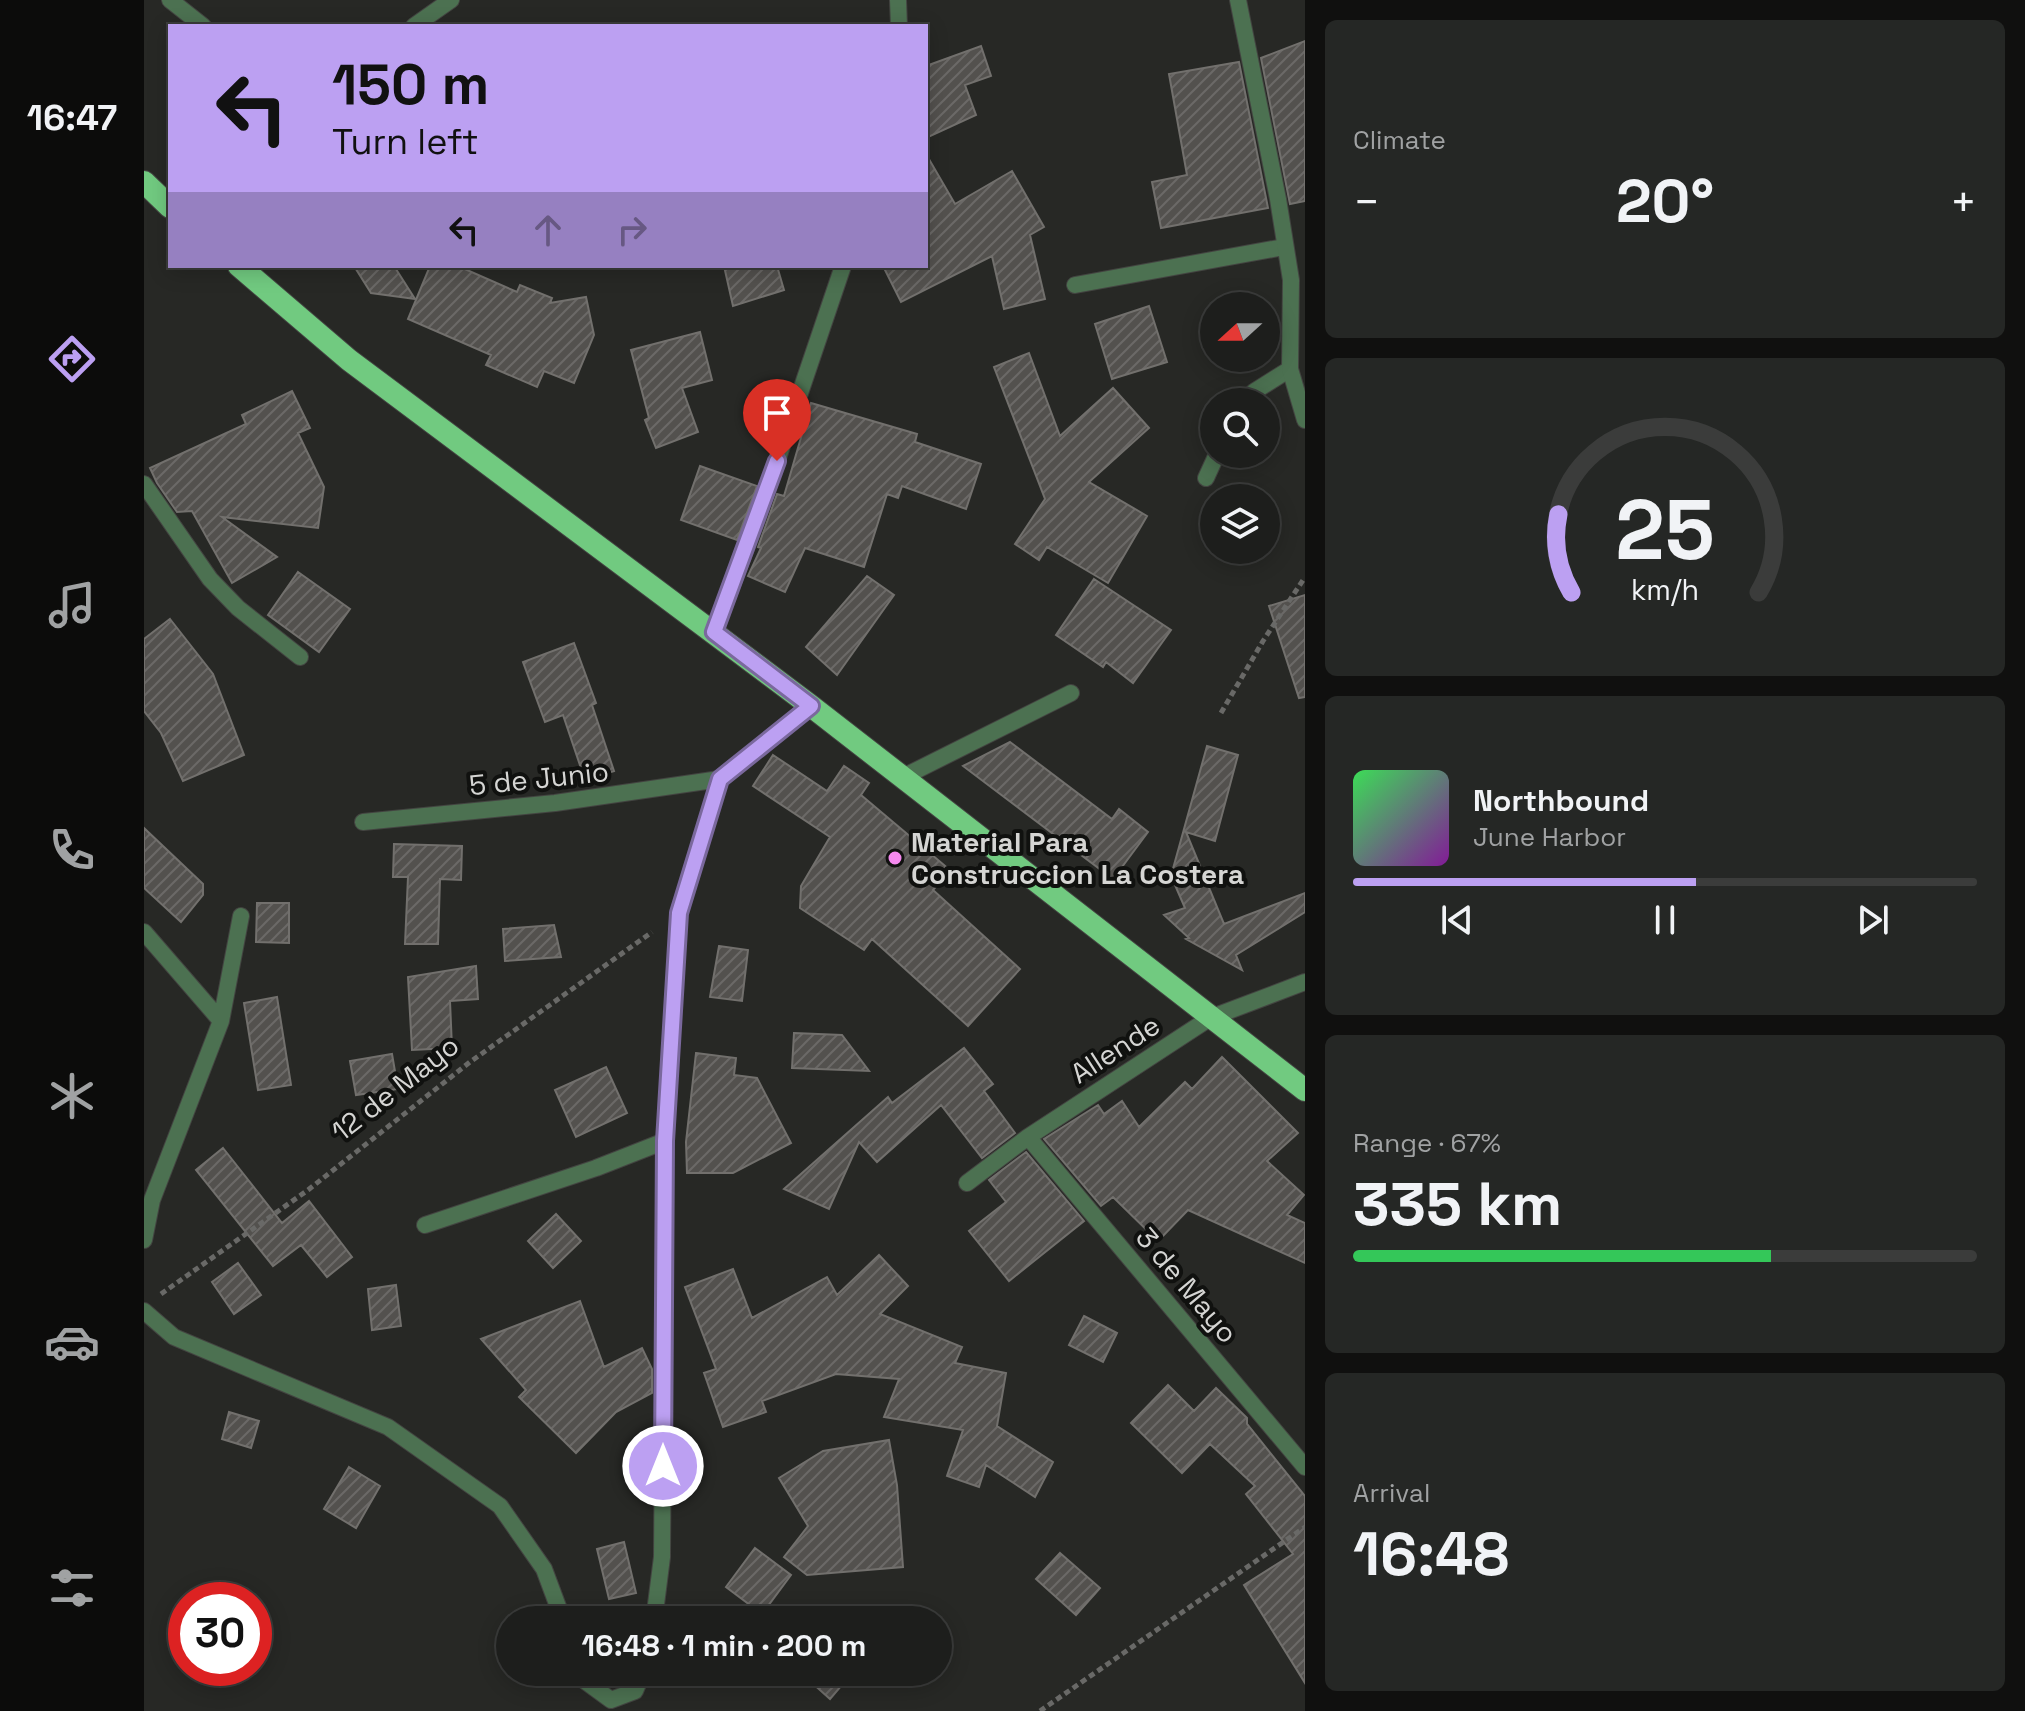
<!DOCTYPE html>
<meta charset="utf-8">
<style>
body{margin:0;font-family:"Space Grotesk",sans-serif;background:#252725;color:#f1f3f6;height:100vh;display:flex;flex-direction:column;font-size:30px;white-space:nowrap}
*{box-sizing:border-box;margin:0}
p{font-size:26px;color:#a0a2a3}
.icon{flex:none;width:44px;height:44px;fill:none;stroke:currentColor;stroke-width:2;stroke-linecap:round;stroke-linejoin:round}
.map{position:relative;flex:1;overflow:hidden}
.sheet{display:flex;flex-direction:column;gap:20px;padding:20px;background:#10100f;width:720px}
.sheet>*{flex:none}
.banner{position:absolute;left:24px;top:24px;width:760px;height:244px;border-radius:0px;box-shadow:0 4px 20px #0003,0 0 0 2px #3b3c3b;background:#bca0f2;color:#111;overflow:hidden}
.needle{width:52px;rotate:249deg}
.buttons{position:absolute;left:1056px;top:292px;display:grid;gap:16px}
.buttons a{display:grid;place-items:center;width:80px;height:80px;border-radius:50%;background:#1d1e1c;box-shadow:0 4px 20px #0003,0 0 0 2px #3b3c3b;font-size:40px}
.speed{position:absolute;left:24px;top:1582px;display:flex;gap:16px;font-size:40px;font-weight:700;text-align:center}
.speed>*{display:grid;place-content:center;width:104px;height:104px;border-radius:50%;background:#1d1e1c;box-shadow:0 4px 20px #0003,0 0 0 2px #3b3c3b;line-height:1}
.speed .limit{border:12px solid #d22;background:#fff;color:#111}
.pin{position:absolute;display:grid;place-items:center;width:68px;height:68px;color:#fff;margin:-82px -34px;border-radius:50% 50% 50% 0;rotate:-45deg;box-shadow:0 0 8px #0007}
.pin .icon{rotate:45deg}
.me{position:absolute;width:88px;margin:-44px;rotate:0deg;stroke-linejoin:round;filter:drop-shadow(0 0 6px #0008)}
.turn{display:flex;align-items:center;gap:28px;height:168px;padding:0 32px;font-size:36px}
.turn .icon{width:104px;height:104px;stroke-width:2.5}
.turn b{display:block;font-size:56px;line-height:68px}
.lanes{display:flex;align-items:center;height:76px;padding:0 32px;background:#0003;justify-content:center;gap:40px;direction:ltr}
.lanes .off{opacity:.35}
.big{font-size:60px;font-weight:700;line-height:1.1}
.sheet .widget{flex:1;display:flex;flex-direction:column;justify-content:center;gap:12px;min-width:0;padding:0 28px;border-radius:12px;background:#252725}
.sheet .dial{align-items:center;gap:0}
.dial svg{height:208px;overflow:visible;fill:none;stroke:#3b3c3b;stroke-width:7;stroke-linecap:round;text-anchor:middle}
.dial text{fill:#f1f3f6;stroke:none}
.song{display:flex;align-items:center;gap:24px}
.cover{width:96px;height:96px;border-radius:12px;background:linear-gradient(135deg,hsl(130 70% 55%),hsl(290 70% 35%))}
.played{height:8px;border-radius:4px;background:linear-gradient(90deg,#bca0f2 55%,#3b3c3b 55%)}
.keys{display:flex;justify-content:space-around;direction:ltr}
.heat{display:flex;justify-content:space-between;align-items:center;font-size:44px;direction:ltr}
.charge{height:12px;border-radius:6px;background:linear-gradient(90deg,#34c759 67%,#3b3c3b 0)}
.trip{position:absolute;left:352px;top:1606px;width:456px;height:80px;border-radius:40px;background:#1d1e1c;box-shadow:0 4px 20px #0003,0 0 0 2px #3b3c3b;font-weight:700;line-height:80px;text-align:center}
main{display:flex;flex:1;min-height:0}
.tab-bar{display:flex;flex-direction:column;width:144px;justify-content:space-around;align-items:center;background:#0c0c0b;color:#a0a2a3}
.tab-bar .icon{width:56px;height:56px}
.tab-bar .on{color:#bca0f2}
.tab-bar b{font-size:36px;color:#f1f3f6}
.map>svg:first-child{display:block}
</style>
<main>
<nav class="tab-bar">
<b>16:47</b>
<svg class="icon on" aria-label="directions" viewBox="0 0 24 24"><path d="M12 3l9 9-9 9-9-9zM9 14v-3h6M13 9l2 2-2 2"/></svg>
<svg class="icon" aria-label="music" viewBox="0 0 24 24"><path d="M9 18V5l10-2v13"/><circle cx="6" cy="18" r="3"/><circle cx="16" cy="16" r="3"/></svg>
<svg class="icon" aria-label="phone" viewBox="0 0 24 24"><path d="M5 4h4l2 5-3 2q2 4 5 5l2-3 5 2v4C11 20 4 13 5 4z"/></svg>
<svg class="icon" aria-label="climate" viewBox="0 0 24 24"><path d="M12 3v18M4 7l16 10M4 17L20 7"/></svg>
<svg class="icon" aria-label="car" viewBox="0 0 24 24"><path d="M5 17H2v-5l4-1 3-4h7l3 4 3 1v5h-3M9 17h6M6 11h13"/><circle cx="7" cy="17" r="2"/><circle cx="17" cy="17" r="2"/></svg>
<svg class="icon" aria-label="filters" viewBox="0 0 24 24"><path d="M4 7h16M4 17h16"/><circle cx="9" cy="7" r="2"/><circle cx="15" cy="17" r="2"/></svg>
</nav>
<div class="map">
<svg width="1161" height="1711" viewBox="0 0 1161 1711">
<defs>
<pattern id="building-hatch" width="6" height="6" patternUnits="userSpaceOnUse" patternTransform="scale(2)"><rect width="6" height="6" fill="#53514e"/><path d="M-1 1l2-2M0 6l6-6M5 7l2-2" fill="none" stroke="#6b6967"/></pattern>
</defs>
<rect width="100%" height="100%" fill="#272825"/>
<path fill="url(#building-hatch)" stroke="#72706d" stroke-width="2" d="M1161,41v160l-15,3 -29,-146z
M837,46l10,30 -26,9 11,30 -50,23v-72z
M1095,62l29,146 -107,20 -9,-46 35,-7 -18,-101z
M782,154l29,50 57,-33 32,56 -14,8 15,64 -41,10 -12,-53 -91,46 -18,-36h43z
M210,266h40l21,33 -44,-6z
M286,266h28l59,26 3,-7 32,13 -2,5 36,-6 8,38 -20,48 -30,-12 -7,16 -51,-22 5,-10 -83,-36z
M580,266h53l7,24 -51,16z
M1005,306l18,56 -55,17 -17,-55z
M556,332l12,48 -30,8 16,44 -42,16 -11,-28 4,-2 -18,-68z
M885,353l31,83 53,-48 36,40 -60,54 58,34 -39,67 -61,-36 -8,13 -24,-16 30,-45 -51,-132z
M148,391l18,37 -12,5 26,54 -6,41 -96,-11 55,40 -45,26 -40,-72 -15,1 -20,-29 -7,-15 96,-44 -4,-9z
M667,403l106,31 -2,8 66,22 -15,45 -64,-23 -4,12 -11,-4 -23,73 -59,-19 -20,44 -37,-16 13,-28 -3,-1 19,-53 7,2z
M556,466l57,20 -20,54 -56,-20z
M154,572l52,37 -31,43 -51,-37z
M723,576l27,19 -57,80 -31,-28z
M950,579l77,51 -38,53 -27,-21 -3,5 -47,-32z
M1161,595v102l-6,1 -30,-92z
M26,619l43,55 31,81 -61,26 -22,-48 -17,-22v-72z
M430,643l22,60 -4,2 22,66 -29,9 -22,-65 -18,7 -22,-60z
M866,742l102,77 7,-10 29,23 -35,47 -150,-113z
M1063,746l31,9 -23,86 -29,-9 38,92 81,-31v19l-69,43 6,15 -56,-31 3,-1 -25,-23 21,-7 -14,-32z
M629,755l54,36 17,-25 25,17 -8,12 89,75 -17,20 87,79 -52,57 -96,-87 -8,11 -64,-42 1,-22 29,-49 -77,-51z
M0,828l59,56v11l-22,27 -37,-34z
M250,844l68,2 -1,34 -21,-1 -2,65h-33l3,-67h-15z
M113,903h32v40l-33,-1z
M410,925l7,32 -56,4 -2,-32z
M575,946l29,4 -6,51 -32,-4z
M332,966l2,33 -28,2 2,47 -40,2 -4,-73z
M133,997l14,88 -33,5 -14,-87z
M650,1033l48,2 27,36 -77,-3z
M820,1048l29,36 -9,7 31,42 -33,25 -41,-53 -64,57 -18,-20 -30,67 -45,-20 104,-92 4,6z
M552,1053l40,5 -2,17 23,3 34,65 -58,30h-46l-1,-31z
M248,1054l6,35 -42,6 -6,-34z
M1078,1057l76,76 -31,28 37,34 -17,20 18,8v40l-117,-53 -30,31 -45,-44 -12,9 -57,-67 54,-34 6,9 18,-13 17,26 46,-45 7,7z
M462,1067l21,46 -51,24 -21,-47z
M79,1148l59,75 27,-22 43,56 -25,20 -26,-32 -28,21 -77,-96z
M882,1152l58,69 -75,60 -40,-50 37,-29 -17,-22z
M412,1214l25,27 -28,27 -25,-27z
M735,1255l29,31 -28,28 82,33 -7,16 51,10 -9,53 56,36 -18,35 -49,-32 -7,22 -32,-11 16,-46 -79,-13 15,-38 -63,-5 -74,27 4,11 -43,15 -19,-54 12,-4 -31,-82 48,-18 19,49 75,-41 10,18z
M94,1263l23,32 -27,19 -22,-32z
M252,1285l5,41 -29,4 -4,-41z
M436,1301l24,66 38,-19 10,21v24l-36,19 -40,41 -57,-56 7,-7 -45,-51z
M940,1316l33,17 -14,29 -34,-17z
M1024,1385l26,26 22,-23 31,30v6l58,72v187l-61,-98 49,-31 -47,-60 9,-8 -45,-42 -28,29 -51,-50z
M85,1412l30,9 -8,27 -29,-9z
M745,1440l8,45 6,82 -96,8 -23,-18 24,-31 -29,-48 44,-27z
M205,1467l31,19 -24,42 -32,-19z
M480,1542l12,51 -27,6 -12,-50z
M611,1548l36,27 -29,39 -36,-27z
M916,1553l40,35 -24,27 -40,-36z
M656,1672h53l-23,27z"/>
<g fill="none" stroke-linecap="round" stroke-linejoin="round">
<g stroke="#434441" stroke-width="18">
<path id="service" d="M931,285l209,-38
M1099,402l12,-11 35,-22
M1062,478l11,-24
M759,777l168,-84"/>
</g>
<g stroke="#434441" stroke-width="18">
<path id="minor" d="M26,0l33,26
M754,0l1,26
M1094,0l40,199 13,81 -1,89 15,51
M270,26l37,-26
M0,484l66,95 28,29 62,49
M570,632l44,-115 85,-251
M219,822l192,-19 165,-24
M0,932l77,89
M884,1137l277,330
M823,1183l61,-46 182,-119 95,-36
M281,1225l171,-57 69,-27
M0,1240l8,-40 69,-179 20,-105
M0,1311l30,26 214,90 112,79 44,63 19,51
M510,1620l8,-63 3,-416 14,-228 41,-134 91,-73
M438,1672l3,9 26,19
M467,1700l24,-9 8,-19"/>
</g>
<g stroke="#434441" stroke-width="24">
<path id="trunk" d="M0,182l26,25
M95,266l110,94 462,346 494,384"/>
</g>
<path stroke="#696967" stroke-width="5" stroke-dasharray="6 4" stroke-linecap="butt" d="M1077,713l42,-72 42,-64
M17,1294l147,-104 162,-128 182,-130
M896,1711l265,-184"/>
<use href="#service" stroke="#4c7151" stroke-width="16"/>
<use href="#minor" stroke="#4c7151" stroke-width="16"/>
<use href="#trunk" stroke="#71ca80" stroke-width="22"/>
</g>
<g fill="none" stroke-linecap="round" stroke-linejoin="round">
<g stroke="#7a689d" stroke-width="20">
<path id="route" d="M519,1466l2,-325 14,-228 41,-134 91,-73 -97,-74 63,-171"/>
</g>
<use href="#route" stroke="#bca0f2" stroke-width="14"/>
</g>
<circle fill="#f589ee" stroke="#10110f" stroke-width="3" cx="751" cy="858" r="8"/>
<g text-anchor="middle" stroke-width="8" stroke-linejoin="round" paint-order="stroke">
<g font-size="28" fill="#d5d5d3" stroke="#10110f">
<text transform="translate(395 778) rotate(-6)" y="10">5 de Junio</text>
<text transform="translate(971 1049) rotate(-33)" y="10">Allende</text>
<text transform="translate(251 1088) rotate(-38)" y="10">12 de Mayo</text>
<text transform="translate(1043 1285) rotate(50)" y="10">3 de Mayo</text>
</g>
<g font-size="28" font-weight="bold" fill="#d5d5d3" stroke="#10110f" text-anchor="start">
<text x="767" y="852">Material Para<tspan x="767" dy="32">Construccion La Costera</tspan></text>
</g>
</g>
</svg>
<div class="buttons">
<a><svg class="needle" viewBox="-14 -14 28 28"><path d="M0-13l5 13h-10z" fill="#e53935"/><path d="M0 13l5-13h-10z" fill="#a0a2a3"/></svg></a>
<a><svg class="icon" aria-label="search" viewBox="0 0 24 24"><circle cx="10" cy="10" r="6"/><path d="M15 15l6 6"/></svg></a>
<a><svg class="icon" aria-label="layers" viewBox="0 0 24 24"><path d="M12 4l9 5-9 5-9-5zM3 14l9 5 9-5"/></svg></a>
</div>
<div class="speed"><div class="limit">30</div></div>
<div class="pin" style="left:633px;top:461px;background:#d93025"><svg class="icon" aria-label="arrive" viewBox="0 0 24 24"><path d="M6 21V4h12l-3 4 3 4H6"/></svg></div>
<svg class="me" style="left:519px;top:1466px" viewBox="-20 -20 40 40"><circle r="17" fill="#bca0f2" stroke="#fff" stroke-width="3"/><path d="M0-11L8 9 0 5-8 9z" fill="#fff"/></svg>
<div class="trip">16:48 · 1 min · 200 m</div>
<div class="banner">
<div class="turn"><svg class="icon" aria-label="left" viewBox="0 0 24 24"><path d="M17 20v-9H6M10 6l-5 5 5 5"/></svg><div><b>150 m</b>Turn left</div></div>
<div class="lanes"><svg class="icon" aria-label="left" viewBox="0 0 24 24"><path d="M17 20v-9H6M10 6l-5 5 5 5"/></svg><svg class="icon off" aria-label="ahead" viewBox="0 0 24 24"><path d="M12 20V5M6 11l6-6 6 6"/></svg><svg class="icon off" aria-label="right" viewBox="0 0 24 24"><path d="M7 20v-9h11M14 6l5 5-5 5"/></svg></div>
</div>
</div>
<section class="sheet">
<div class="widget"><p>Climate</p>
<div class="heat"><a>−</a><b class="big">20°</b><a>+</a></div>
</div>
<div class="widget dial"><svg viewBox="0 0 100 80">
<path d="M14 69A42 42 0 1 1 86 69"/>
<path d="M14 69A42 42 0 0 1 9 39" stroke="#bca0f2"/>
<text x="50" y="56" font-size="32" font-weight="700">25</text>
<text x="50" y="72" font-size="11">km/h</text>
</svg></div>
<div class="widget">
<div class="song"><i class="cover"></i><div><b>Northbound</b><p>June Harbor</p></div></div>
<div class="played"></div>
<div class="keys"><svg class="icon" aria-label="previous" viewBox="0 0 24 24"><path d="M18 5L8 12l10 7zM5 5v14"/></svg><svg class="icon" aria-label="pause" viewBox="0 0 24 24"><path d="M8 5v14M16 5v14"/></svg><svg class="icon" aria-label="next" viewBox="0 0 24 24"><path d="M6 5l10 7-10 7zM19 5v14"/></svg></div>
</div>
<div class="widget"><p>Range · 67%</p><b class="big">335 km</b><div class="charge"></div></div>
<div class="widget"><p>Arrival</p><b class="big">16:48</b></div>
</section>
</main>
